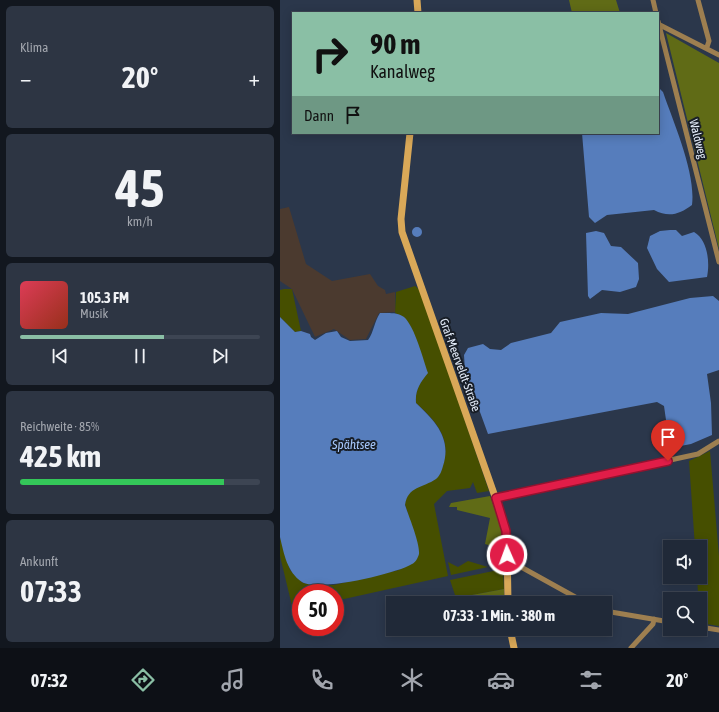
<!DOCTYPE html>
<html lang="de">
<meta charset="utf-8">
<style>
body{margin:0;font-family:"Asap Condensed",sans-serif;background:#2d3543;color:#f1f3f6;height:100vh;display:flex;flex-direction:column;font-size:15px;white-space:nowrap}
*{box-sizing:border-box;margin:0}
p{font-size:13px;color:#a2a6ae}
.icon{flex:none;width:22px;height:22px;fill:none;stroke:currentColor;stroke-width:2;stroke-linecap:round;stroke-linejoin:round}
.map{position:relative;flex:1;overflow:hidden}
.panel{display:flex;flex-direction:column;gap:6px;padding:6px;background:#12171f;width:280px}
.panel>*{flex:none}
.banner{position:absolute;left:12px;top:12px;width:367px;height:122px;border-radius:0px;box-shadow:0 2px 10px #0003,0 0 0 1px #3d4553;background:#8abfa5;color:#111;overflow:hidden}
.buttons{position:absolute;left:383px;top:540px;display:grid;gap:8px}
.buttons a{display:grid;place-items:center;width:44px;height:44px;border-radius:0px;background:#202938;box-shadow:0 2px 10px #0003,0 0 0 1px #3d4553;font-size:20px}
.speed{position:absolute;left:12px;top:584px;display:flex;gap:8px;font-size:20px;font-weight:700;text-align:center}
.speed>*{display:grid;place-content:center;width:52px;height:52px;border-radius:50%;background:#202938;box-shadow:0 2px 10px #0003,0 0 0 1px #3d4553;line-height:1}
.speed .limit{border:6px solid #d22;background:#fff;color:#111}
.pin{position:absolute;display:grid;place-items:center;width:34px;height:34px;color:#fff;margin:-41px -17px;border-radius:50% 50% 50% 0;rotate:-45deg;box-shadow:0 0 4px #0007}
.pin .icon{rotate:45deg}
.me{position:absolute;width:44px;margin:-22px;rotate:358deg;stroke-linejoin:round;filter:drop-shadow(0 0 3px #0008)}
.turn{display:flex;align-items:center;gap:14px;height:84px;padding:0 12px;font-size:18px}
.turn .icon{width:52px;height:52px;stroke-width:2.5}
.turn b{display:block;font-size:28px;line-height:34px}
.then{display:flex;align-items:center;height:38px;padding:0 12px;background:#0003;gap:8px;font-size:15px}
.big{font-size:30px;font-weight:700;line-height:1.1}
.panel .widget{flex:1;display:flex;flex-direction:column;justify-content:center;gap:6px;min-width:0;padding:0 14px;border-radius:6px;background:#2d3543}
.panel .dial{align-items:center;gap:0}
.dial b{font-size:52px;line-height:1}
.song{display:flex;align-items:center;gap:12px}
.cover{width:48px;height:48px;border-radius:6px;background:linear-gradient(135deg,hsl(350 70% 55%),hsl(10 70% 35%))}
.played{height:4px;border-radius:2px;background:linear-gradient(90deg,#8abfa5 60%,#3d4553 60%)}
.keys{display:flex;justify-content:space-around;direction:ltr}
.heat{display:flex;justify-content:space-between;align-items:center;font-size:22px;direction:ltr}
.charge{height:6px;border-radius:3px;background:linear-gradient(90deg,#34c759 85%,#3d4553 0)}
.trip{position:absolute;left:106px;top:596px;width:226px;height:40px;border-radius:0px;background:#202938;box-shadow:0 2px 10px #0003,0 0 0 1px #3d4553;font-weight:700;line-height:40px;text-align:center}
.tab-bar{display:flex;height:64px;justify-content:space-around;align-items:center;background:#0d1016;color:#a2a6ae}
.tab-bar .icon{width:28px;height:28px}
.tab-bar .active{color:#8abfa5}
.tab-bar b{font-size:18px;color:#f1f3f6}
main{display:flex;flex:1;min-height:0}
.map>svg:first-child{display:block}
</style>
<main>
<section class="panel">
<div class="widget"><p>Klima</p>
<div class="heat"><a>−</a><b class="big">20°</b><a>+</a></div>
</div>
<div class="widget dial"><b>45</b><p>km/h</p></div>
<div class="widget">
<div class="song"><i class="cover"></i><div><b>105.3 FM</b><p>Musik</p></div></div>
<div class="played"></div>
<div class="keys"><svg class="icon" aria-label="previous" viewBox="0 0 24 24"><path d="M18 5L8 12l10 7zM5 5v14"/></svg><svg class="icon" aria-label="pause" viewBox="0 0 24 24"><path d="M8 5v14M16 5v14"/></svg><svg class="icon" aria-label="next" viewBox="0 0 24 24"><path d="M6 5l10 7-10 7zM19 5v14"/></svg></div>
</div>
<div class="widget"><p>Reichweite · 85%</p><b class="big">425 km</b><div class="charge"></div></div>
<div class="widget"><p>Ankunft</p><b class="big">07:33</b></div>
</section>
<div class="map">
<svg width="439" height="648" viewBox="0 0 439 648">
<rect width="100%" height="100%" fill="#2b374b"/>
<path fill="#4b3a2f" d="M9,207l17,57 26,17 38,-7 8,12 7,4 1,4 9,-2v20l-16,1 -13,26 -16,1 -16,-11 -19,8 -23,-48 -12,-8v-72z"/>
<path fill="#464f00" d="M135,286l5,4 69,201 -12,2 -4,-11 -3,6 -23,3 -13,13 14,72 -113,25v-8h-34v16l-8,1 -13,-54v-19l10,33 13,13 13,2h18l65,-15 19,-23 -13,-43c3,-21 19,-16 31,-26 4,-3 6,-9 7,-14 9,-26 -8,-44 -27,-61 -1,-13 4,-20 11,-30l-23,-56 -9,-4 1,-21z
M4,289h8l9,42 -6,1 -15,-15v-27z
M430,451l9,105v70l-19,-3 -3,-46h3v-30h-5l-6,-86z
M188,561l20,6 -37,8 -3,-13 10,5z
M223,569l1,20 -48,9 -6,-18z"/>
<path fill="#606b16" d="M289,0h47l4,13h-48z
M386,33l53,30v186z
M210,496l13,36 -1,25h-5l-2,-10 -10,-3 5,-26 -33,-8v-3h-8l2,-4z
M224,589v14h-46l-2,-5z"/>
<path fill="#567dbc" d="M378,87l5,5c11,32 33,81 29,113 -12,9 -23,13 -38,5l-47,5 -12,8 -6,-6 -7,-84h76z
M132 232a5 5 0 1 1 10 0a5 5 0 1 1-10 0Z
M390,230h6l6,6 12,-4c14,8 16,31 13,45l-38,5 -12,-13 -10,-21 3,-12 10,-5z
M316,231l8,2 7,13 10,1 17,16 1,16 -3,8 -16,5 -18,-2 -12,9 -2,-3 -2,-63z
M433,296l6,5v69l-12,4 4,29 1,32 -21,9 -21,4 -6,-42 -7,-4 -169,32 -23,-63 -1,-16 4,-7 15,-4 7,5 11,1 10,-7 40,-10 9,-11 41,-9 27,1 62,-16z
M100,313c8,0 18,-1 24,4 11,10 19,42 24,56 -8,10 -13,17 -12,30 19,18 36,35 27,63 -1,4 -3,10 -7,13 -13,9 -28,7 -31,26 4,12 15,38 14,49 -1,4 -4,9 -7,10 -16,10 -95,28 -110,18 -15,-10 -18,-28 -22,-45v-220l15,15 6,-1 9,3 1,3 4,3 11,-7 11,-2 4,6 9,4 18,-1c6,-8 6,-18 12,-27z"/>
<g fill="none" stroke-linecap="round" stroke-linejoin="round">
<path stroke="#9e7f50" stroke-width="5" d="M373,0l3,13
M418,0l11,41 -2,6
M378,21l61,241
M378,24l61,31
M215,498l203,-44 21,-13
M227,562h5l74,41
M325,611l65,11
M420,627l19,3
M351,648l22,-24 1,-5"/>
<path stroke="#d9a858" stroke-width="7" d="M137,0l1,13
M130,133l-9,86 1,13 103,293 2,17 1,61
M230,629l4,19"/>
</g>
<g fill="none" stroke-linecap="round" stroke-linejoin="round">
<g stroke="#92132f" stroke-width="10">
<path id="route" d="M227,555l-1,-24 -10,-33 172,-37"/>
</g>
<use href="#route" stroke="#e11d48" stroke-width="7"/>
</g>
<g text-anchor="middle" stroke-width="4" stroke-linejoin="round" paint-order="stroke">
<g font-size="12" fill="#e4ecf9" stroke="#181e27">
<text transform="translate(418 139) rotate(76)" y="4">Waldweg</text>
<text transform="translate(180 365) rotate(70)" y="4">Graf-Meerveldt-Straße</text>
</g>
<g font-size="13" font-style="italic" fill="#a5c6fa" stroke="#181e27">
<text x="74" y="449">Spähtsee</text>
</g>
</g>
</svg>
<div class="buttons">
<a><svg class="icon" aria-label="sound" viewBox="0 0 24 24"><path d="M4 9h4l5-4v14l-5-4H4zM17 9q2 3 0 6"/></svg></a>
<a><svg class="icon" aria-label="search" viewBox="0 0 24 24"><circle cx="10" cy="10" r="6"/><path d="M15 15l6 6"/></svg></a>
</div>
<div class="speed"><div class="limit">50</div></div>
<div class="pin" style="left:388px;top:461px;background:#d93025"><svg class="icon" aria-label="arrive" viewBox="0 0 24 24"><path d="M6 21V4h12l-3 4 3 4H6"/></svg></div>
<svg class="me" style="left:227px;top:555px" viewBox="-20 -20 40 40"><circle r="17" fill="#e11d48" stroke="#fff" stroke-width="3"/><path d="M0-11L8 9 0 5-8 9z" fill="#fff"/></svg>
<div class="trip">07:33 · 1 Min. · 380 m</div>
<div class="banner">
<div class="turn"><svg class="icon" aria-label="right" viewBox="0 0 24 24"><path d="M7 20v-9h11M14 6l5 5-5 5"/></svg><div><b>90 m</b>Kanalweg</div></div>
<div class="then">Dann<svg class="icon" aria-label="arrive" viewBox="0 0 24 24"><path d="M6 21V4h12l-3 4 3 4H6"/></svg></div>
</div>
</div>
</main>
<nav class="tab-bar">
<b>07:32</b>
<svg class="icon active" aria-label="directions" viewBox="0 0 24 24"><path d="M12 3l9 9-9 9-9-9zM9 14v-3h6M13 9l2 2-2 2"/></svg>
<svg class="icon" aria-label="music" viewBox="0 0 24 24"><path d="M9 18V5l10-2v13"/><circle cx="6" cy="18" r="3"/><circle cx="16" cy="16" r="3"/></svg>
<svg class="icon" aria-label="phone" viewBox="0 0 24 24"><path d="M5 4h4l2 5-3 2q2 4 5 5l2-3 5 2v4C11 20 4 13 5 4z"/></svg>
<svg class="icon" aria-label="climate" viewBox="0 0 24 24"><path d="M12 3v18M4 7l16 10M4 17L20 7"/></svg>
<svg class="icon" aria-label="car" viewBox="0 0 24 24"><path d="M5 17H2v-5l4-1 3-4h7l3 4 3 1v5h-3M9 17h6M6 11h13"/><circle cx="7" cy="17" r="2"/><circle cx="17" cy="17" r="2"/></svg>
<svg class="icon" aria-label="filters" viewBox="0 0 24 24"><path d="M4 7h16M4 17h16"/><circle cx="9" cy="7" r="2"/><circle cx="15" cy="17" r="2"/></svg>
<b>20°</b>
</nav>
